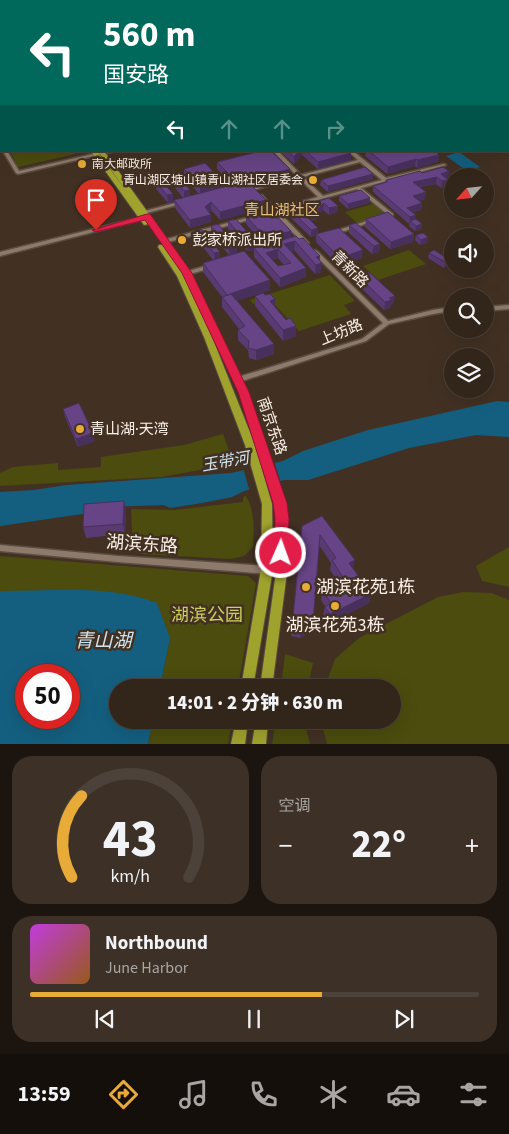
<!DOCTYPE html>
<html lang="zh">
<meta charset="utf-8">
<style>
body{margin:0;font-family:"Source Sans 3","Noto Sans SC",sans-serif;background:#3d3127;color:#f1f3f6;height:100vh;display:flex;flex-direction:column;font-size:19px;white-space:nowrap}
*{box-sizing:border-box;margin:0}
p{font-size:16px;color:#a8a5a2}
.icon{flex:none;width:28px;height:28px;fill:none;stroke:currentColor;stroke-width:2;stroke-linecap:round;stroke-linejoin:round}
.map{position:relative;height:744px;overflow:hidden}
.panel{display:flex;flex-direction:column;gap:12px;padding:12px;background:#1c140e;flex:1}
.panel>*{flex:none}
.hud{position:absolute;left:0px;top:0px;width:510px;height:152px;box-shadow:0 5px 20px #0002,0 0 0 1px #4d4239;background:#00695c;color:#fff;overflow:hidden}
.needle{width:32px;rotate:243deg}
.fabs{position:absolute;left:444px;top:168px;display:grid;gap:10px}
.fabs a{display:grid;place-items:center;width:50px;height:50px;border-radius:50%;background:#32251a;box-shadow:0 5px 20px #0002,0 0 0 1px #4d4239;font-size:25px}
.speed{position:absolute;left:15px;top:664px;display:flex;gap:10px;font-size:25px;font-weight:700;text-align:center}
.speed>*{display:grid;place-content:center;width:65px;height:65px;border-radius:50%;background:#32251a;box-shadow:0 5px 20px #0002,0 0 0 1px #4d4239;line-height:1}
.speed .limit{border:8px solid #d22;background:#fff;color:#111}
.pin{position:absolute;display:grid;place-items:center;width:42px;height:42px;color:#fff;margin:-51px -21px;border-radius:50% 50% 50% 0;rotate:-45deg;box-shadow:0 0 5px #0007}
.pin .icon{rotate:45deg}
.me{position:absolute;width:55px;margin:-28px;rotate:2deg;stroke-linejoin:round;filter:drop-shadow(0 0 4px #0008)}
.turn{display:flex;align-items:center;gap:18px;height:105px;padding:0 20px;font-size:22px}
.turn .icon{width:65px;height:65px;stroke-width:2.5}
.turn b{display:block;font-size:35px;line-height:42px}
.lanes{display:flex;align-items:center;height:48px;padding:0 20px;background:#0003;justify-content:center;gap:25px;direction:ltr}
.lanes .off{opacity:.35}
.big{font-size:38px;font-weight:800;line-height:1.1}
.panel .card{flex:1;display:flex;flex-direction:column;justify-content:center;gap:8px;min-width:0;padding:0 18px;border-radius:20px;background:#3d3127}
.panel .dial{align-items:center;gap:0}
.dial svg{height:130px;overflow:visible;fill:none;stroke:#4d4239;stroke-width:7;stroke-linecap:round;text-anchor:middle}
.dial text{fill:#f1f3f6;stroke:none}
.song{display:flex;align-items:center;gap:15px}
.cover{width:60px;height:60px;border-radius:8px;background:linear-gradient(135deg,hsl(290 70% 55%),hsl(30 70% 35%))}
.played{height:5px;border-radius:2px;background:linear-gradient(90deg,#e8ab37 65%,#4d4239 65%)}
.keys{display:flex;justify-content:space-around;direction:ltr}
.heat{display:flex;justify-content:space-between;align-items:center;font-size:28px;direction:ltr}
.panel .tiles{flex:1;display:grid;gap:12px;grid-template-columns:1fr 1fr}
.card:last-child{grid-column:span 2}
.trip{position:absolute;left:109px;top:679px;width:292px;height:50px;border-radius:25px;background:#32251a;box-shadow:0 5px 20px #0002,0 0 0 1px #4d4239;font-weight:800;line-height:50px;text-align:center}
.tab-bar{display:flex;height:80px;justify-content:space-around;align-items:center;background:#140f0a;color:#a8a5a2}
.tab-bar .icon{width:35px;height:35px}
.tab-bar .current{color:#e8ab37}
.tab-bar b{font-size:22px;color:#f1f3f6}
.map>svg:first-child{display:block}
</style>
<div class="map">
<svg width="509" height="744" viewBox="0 0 509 744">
<rect width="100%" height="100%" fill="#423123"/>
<path fill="#4b4c0d" d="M10,151h63l2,3 -57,13z
M376,203l15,12 -32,10 -14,-13z
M409,250l17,14 -48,16 -15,-14z
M330,275l25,26 -11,4 7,9 -52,17 -27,-29v-4l-19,6 -3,-4z
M223,434l11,30 -73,13 -161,9v-13l13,-6 45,-4v7l43,-3v-10l83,-12z
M246,496c9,15 8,34 7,51l-9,9 -13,3 -91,-5 -7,-4 -2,-41 44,1 68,-8v-5z
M509,547v40l-27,-6 -6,-15z
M0,556l248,20 8,7 -18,104h-78l10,-49 -67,-47h-103z
M463,592l28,1 18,7v144h-182l-6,-24h71v-32l-67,-1 10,-28 24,-21 79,-41z
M285,654l28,9 -5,24h-27z
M153,720h79l-4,24h-80z
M276,720h31l-1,9 4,15h-38z"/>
<path fill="#145f80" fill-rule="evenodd" d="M459,152l21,15 -13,4 -21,-15z
M497,401l12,1v35l-33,-2 -67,13 -101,32h-24l-40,11 -12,6 -30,6 -32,5 -6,-3 -56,2 -26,7 -82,12v-34l34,-2 33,-5 164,-12 52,-12 20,-10 65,-21z
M0,591c51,0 108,-7 157,12l13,35 -10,49 -42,1v32h35l-5,24h-148zM26,675h43v43h-43z"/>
<path fill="#423123" d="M274,461l7,22 -31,9 -7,-24z"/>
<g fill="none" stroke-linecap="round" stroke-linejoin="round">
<g stroke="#5b4d41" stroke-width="3">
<path id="minor" d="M0,23h1v2h-1z
M0,80h1v3h-1z
M0,140h1v4h-1z
M3,151h4l12,20 87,-20h9l-97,23 -2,-1z
M273,151h5l23,24 57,-15 -10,-9h5l33,27 58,-14 2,1 -85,23 32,26v2l-8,1v-2l2,-1 -30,-25 -79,22 30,31 1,1 -3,2 -2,-1 -31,-32h-2v-2l-13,-14 2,-1h2l13,14 43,-12 -19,-19 -46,12 -2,-1 46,-13zM360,162l22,18 -59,16 -20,-19z
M183,201h2v2l-46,12 -2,-1v-1z
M146,216h2v2l-148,38v-4z
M254,216h2v2l-91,25 -3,-2 1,-1z
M370,220h4v1l-38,13h-4l-1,-1 1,-1z
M315,250l2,1 71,70 45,-11 19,-3v4l-19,3 -44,10 -23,17 -127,41h-4l-1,-2 1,-2 127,-39 21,-16 -70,-70v-2z
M209,265l2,1 1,1 -1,1 -24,7 -3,-2 1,-1z
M509,305v4l-24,2v-4z
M0,545l118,11 163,11 3,1 1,3 -1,3 -3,1 -163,-13 -118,-11z"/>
</g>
<g stroke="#5b4d41" stroke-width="2">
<path id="major" d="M406,0h5l1,1h-5z
M0,10h1v4h-1z
M0,18h1v4h-1z
M0,84h1v4h-1z
M91,151h6l31,43 -30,-43h6l87,122 56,119 38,111 2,23v46l-15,116h-12l16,-116 1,-46 -2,-23 -36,-111 -49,-104 22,49 43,108 17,59 1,65 -20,119h-12l20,-119 1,-65 -17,-59 -41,-108 -27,-61 -19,-29 1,-2h5l-15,-21 -5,1z
M236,720h12l-3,24h-14z
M256,720h12l-2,24h-14z"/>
</g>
<use href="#minor" fill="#8e7a6a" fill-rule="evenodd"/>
<use href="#major" fill="#9fa32e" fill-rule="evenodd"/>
</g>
<path fill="#593a72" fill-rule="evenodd" d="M280,151h69l2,9 -33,9 -16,-14 -8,9z
M366,151h69l4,4 -1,7 -21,6 -2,-2 -28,8 -22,-18z
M272,152l18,24 -36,9 -6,-3 18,18v8l-46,12 -9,-10 -2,2 2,3v7l-21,6 -15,-20 -1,-8 9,-2 -14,-18 -1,-7 22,23 9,-2 -15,-18v-7l38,12v7l11,-3 -16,-16v-7z
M449,171l-1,7h-2l2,2 -1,6 -6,2 -5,-4 -16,3 5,12 -6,2 3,2 -1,7 -8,2 2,7 7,5 -1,5 -6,2 -6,-5 1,-3 -1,1 -36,-32v-6l12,-4 1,-2 36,-7z
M152,177l21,25 -5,1 -15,-18z
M373,179l-45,13 -8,-7 1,-5z
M339,196l30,7 -21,6 -9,-8z
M329,198l9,8 -1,6 -8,3 -6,-5 -3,3v5l-9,3 7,7v5l44,25 -23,8 -23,-24v-7l-5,2 -22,-21 1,-7z
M246,216l45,15v6l8,2 21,17 -1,5 2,11 -6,2 -21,-24 -3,1 15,17v9l-26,10 -26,-30v-7l-7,1 -19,-22v-8l27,27 10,-3 -19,-21zM278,258l6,7 -6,1 -6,-6z
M366,219l48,15 -1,8 -23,7 -25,-22z
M349,225l31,19 -1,8 -7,2 -23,-21z
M211,226l26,27 33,37 -34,11 38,53 -18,6 -7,-2 -1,-8 -10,-10v-10l1,-1 -17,-22v-10l-19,-25v-9l10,-3 -17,-22v-8l24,22v6l9,-3 -18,-21z
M416,235l12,2 -1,6 -7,2 -5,-5z
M429,253l20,12 -5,3 -16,-10z
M358,276l37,20 -2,8 -2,1 -1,3 -6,2 -27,-26z
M255,296l20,11 11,13 10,6v10l-13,5 -28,-35z
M63,409l32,32 -17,6 -13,-30z
M124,501l2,10 -1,23 -39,4 -3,-11z
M322,516l32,53 17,25 -2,9 -41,21 -5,-8 2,-10 -4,-6 1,-10 16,-8 -8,-12 1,-7 -12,-18 -7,86 -12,7 -9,-2 11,-110z"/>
<path fill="#48305d" d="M0,54h1v7l-1,1z
M299,151h3v4l-8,9v-7z
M351,153v7l-33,9v-7z
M439,155l-1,7 -21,6 1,-8z
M416,159l-1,7 -28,8 1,-7z
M290,169v7l-36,9v-7z
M449,171l-1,7 -7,2v-6z
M373,174v5l-45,13v-6z
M248,175l1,7 -15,4v-7z
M437,177l-1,7 -24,4 1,-6z
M448,180l-1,6 -6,2 1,-7z
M222,181v8l-22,6v-8z
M190,190v7l-6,2v-8z
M426,192l-1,7 -13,4 1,-7z
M173,194v8l-5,1 -1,-8z
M370,198l-1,5 -21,6v-5z
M266,200v8l-46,12v-8z
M211,202v8l-6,5v-8z
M324,203l-1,7 -3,3v5l-15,5 1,-7 12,-7z
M422,203l-1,7 -15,4 1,-6z
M338,206l-1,6 -8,3v-7z
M211,215v7l-21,6v-8z
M416,215l-1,7 -5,-1v2l-1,1 1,-7z
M422,224l-1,5 -6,2 1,-5z
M318,228v7l-2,-1v1l-5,2v-7z
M291,231v7l-25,8v-8z
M414,234l-1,8 -23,7 1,-7z
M428,237l-1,6 -7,2 1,-5z
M255,241v8l-1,-1v2l-7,1v-8z
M295,241l-1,9 -10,3v-9z
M380,244l-1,8 -7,2 2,-8z
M237,247v7l-7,3 -1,-8z
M278,249v9l-12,4v-9z
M363,250l-1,8 -23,8 1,-8z
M220,252v8l-5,1 -1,-8z
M320,256l-1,8 3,-1 -1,9 -6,2 1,-17z
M450,260l-1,5 -5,3 1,-6z
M306,268v9l-26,10v-9z
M270,280v10l-43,14v-9z
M395,296l-2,8 -2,1 -1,3 -6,2 1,-8 4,-4z
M275,299v11l-5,-9z
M296,326v10l-13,5v-11z
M274,344v10l-18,6v-10z
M93,433l2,8 -17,6 -2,-8z
M124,501l2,10 -1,23 -2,-10z
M355,560l-2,10 -4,-7z
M371,594l-2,9 -41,21 2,-10z
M313,622l-1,9 -12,7 1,-9z"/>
<path fill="#674485" stroke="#48305d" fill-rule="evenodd" d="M0,31l1,2v21h-1z
M261,151h10l19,18 -36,9 -6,-3 -14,4 -17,-17z
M288,151h11l-5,6z
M306,151h43l2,2 -33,9z
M369,151h66l4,4 -21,5 -2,-1 -28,8z
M205,163l17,18 -22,6 -16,-18z
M365,167l8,7 -45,12 -7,-6z
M443,167l6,4 -8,3 7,6 -6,1 -5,-4 -24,5 13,10 -13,4 9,7 -15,5 9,7 -6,2 -37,-31 14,-4 -1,-2 34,-9 2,2z
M174,171l16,19 -6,1 -16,-18z
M158,176l15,18 -6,1 -15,-18z
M247,181l19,19 -46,12 -9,-10 -6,5 6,8 -21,5 -16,-20z
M361,190l9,8 -22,6 -9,-8z
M329,198l9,8 -9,2 -5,-5 -6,6 2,2 -14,5 12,12 -7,2 -21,-21z
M270,209l21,22 -25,7 -20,-22z
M388,212l26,22 -23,8 -25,-23z
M236,219l19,22 -8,2 -19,-22z
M416,219l6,5 -6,2 -6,-5z
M356,223l24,21 -6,2 -25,-21z
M218,224l19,23 -8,2 -18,-23z
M339,228l24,22 -23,8 -24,-24z
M201,229l19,23 -6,1 -18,-23z
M423,233l5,4 -7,3 -5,-5z
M296,236l3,3 4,-1 17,18 -4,1 6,6 -6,2 -21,-24 -11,3 22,24 -26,10 -26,-30zM278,249l13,14 -13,3 -12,-13z
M434,250l16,10 -5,2 -16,-9z
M244,251l26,29 -43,15 -24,-32z
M369,272l26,24 -6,2 3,2 -7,2 -27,-26z
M263,293l2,2 5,-1 5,5 -5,2 16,19 4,-2 6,8 -13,4 -28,-34z
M231,294l43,50 -18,6 -8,-2 1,-7 -11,-11 7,-4 -23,-29z
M79,403l14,30 -17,6 -13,-30z
M124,501l-1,23 -40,3 1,-23z
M322,516l33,44 -6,3 22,31 -41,20 -5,-7 6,-4 -9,-13 22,-11 -12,-19 4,-2 -16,-23 -7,87 -12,7 -9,-2 10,-101z"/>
<path fill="#e11d48" stroke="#92132f" d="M147,214h3l42,59 57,119 38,111 2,16 -1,34 -2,5 -5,2 -5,-2 -2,-5 1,-34 -2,-16 -35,-111 -56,-119 -37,-53 -49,12 -4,-2z"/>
<g fill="#e8ab37" stroke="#423123" stroke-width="2">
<circle cx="82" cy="164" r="5"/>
<circle cx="313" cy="180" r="5"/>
<circle cx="182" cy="240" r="5"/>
<circle cx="80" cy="429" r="5"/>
<circle cx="306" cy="587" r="5"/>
<circle cx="335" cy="606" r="5"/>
</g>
<g text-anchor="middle" stroke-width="5" stroke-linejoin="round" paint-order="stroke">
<g font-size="12" fill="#fbf0e7" stroke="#423123" text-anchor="start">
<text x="92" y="168">南大邮政所</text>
<text x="303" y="184" text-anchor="end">青山湖区塘山镇青山湖社区居委会</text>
</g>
<g font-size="15" fill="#e8be78" stroke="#423123">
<text x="282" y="215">青山湖社区</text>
</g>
<g font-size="15" fill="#fbf0e7" stroke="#423123" text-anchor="start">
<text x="192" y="245">彭家桥派出所</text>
<text x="90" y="434">青山湖·天湾</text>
</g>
<g font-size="15" fill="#fbf0e7" stroke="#423123">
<text transform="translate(350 269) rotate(45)" y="5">青新路</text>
<text transform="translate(341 332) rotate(-22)" y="5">上坊路</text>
<text transform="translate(272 426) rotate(71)" y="5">南京东路</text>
</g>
<g font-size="16" font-style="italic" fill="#cee3ef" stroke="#423123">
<text transform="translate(225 461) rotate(-10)" y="6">玉带河</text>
</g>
<g font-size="18" fill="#fbf0e7" stroke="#423123">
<text transform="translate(142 544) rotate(4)" y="6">湖滨东路</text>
</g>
<g font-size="18" fill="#fbf0e7" stroke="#423123" text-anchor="start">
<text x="316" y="593">湖滨花苑1栋</text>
<text x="335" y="631" text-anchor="middle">湖滨花苑3栋</text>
</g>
<g font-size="18" fill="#cccf5b" stroke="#423123">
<text x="207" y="621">湖滨公园</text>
</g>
<g font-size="19" font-style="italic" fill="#cee3ef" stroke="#423123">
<text x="103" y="647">青山湖</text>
</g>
</g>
</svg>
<div class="fabs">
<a><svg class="needle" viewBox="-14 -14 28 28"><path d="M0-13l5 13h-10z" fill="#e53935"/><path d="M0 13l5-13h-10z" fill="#a8a5a2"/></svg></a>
<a><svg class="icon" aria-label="sound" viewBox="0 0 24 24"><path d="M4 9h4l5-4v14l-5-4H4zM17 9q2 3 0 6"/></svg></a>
<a><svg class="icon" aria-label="search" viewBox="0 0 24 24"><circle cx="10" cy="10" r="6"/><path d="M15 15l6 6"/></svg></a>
<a><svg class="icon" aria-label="layers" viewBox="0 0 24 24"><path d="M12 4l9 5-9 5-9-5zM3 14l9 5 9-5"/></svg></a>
</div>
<div class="speed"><div class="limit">50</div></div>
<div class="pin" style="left:96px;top:230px;background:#d93025"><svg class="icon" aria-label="arrive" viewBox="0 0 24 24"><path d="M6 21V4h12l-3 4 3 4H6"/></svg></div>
<svg class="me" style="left:281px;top:553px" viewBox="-20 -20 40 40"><circle r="17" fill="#e11d48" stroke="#fff" stroke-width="3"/><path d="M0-11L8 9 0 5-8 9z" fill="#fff"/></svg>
<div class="trip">14:01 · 2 分钟 · 630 m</div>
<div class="hud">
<div class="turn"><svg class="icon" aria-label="left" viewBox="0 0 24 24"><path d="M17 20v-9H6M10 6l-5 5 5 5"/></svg><div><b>560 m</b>国安路</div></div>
<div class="lanes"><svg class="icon" aria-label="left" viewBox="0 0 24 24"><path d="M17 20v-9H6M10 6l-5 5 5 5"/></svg><svg class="icon off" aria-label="ahead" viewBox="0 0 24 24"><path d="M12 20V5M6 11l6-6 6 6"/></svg><svg class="icon off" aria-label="ahead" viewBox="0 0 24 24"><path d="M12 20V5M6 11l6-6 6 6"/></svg><svg class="icon off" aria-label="right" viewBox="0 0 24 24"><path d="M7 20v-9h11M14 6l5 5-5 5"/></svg></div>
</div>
</div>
<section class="panel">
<div class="tiles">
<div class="card dial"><svg viewBox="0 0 100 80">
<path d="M14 69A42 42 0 1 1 86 69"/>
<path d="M14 69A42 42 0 0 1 20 19" stroke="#e8ab37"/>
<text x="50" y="56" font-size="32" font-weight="700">43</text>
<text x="50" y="72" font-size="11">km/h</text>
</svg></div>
<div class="card"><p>空调</p>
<div class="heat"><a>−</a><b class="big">22°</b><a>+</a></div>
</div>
<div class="card">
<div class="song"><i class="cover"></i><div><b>Northbound</b><p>June Harbor</p></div></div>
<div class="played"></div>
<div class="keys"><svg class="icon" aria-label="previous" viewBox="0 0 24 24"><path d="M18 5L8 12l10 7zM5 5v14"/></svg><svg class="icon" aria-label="pause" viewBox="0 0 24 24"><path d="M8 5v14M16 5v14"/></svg><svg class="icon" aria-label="next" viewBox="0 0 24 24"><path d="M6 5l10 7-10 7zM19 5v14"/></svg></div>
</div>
</div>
</section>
<nav class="tab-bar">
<b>13:59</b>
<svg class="icon current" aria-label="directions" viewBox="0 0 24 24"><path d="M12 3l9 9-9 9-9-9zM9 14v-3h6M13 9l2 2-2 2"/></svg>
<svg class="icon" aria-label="music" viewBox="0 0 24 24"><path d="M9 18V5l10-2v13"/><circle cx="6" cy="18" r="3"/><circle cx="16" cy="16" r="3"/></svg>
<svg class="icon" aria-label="phone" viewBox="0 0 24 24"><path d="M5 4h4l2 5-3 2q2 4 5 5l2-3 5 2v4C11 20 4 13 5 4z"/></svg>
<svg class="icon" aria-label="climate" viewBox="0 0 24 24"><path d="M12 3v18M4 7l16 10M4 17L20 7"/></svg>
<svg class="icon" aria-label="car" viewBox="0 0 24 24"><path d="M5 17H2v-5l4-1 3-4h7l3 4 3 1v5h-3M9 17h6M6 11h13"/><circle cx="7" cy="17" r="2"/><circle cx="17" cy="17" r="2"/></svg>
<svg class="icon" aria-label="filters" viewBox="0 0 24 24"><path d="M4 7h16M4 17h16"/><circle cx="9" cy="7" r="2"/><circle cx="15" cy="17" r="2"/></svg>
</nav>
